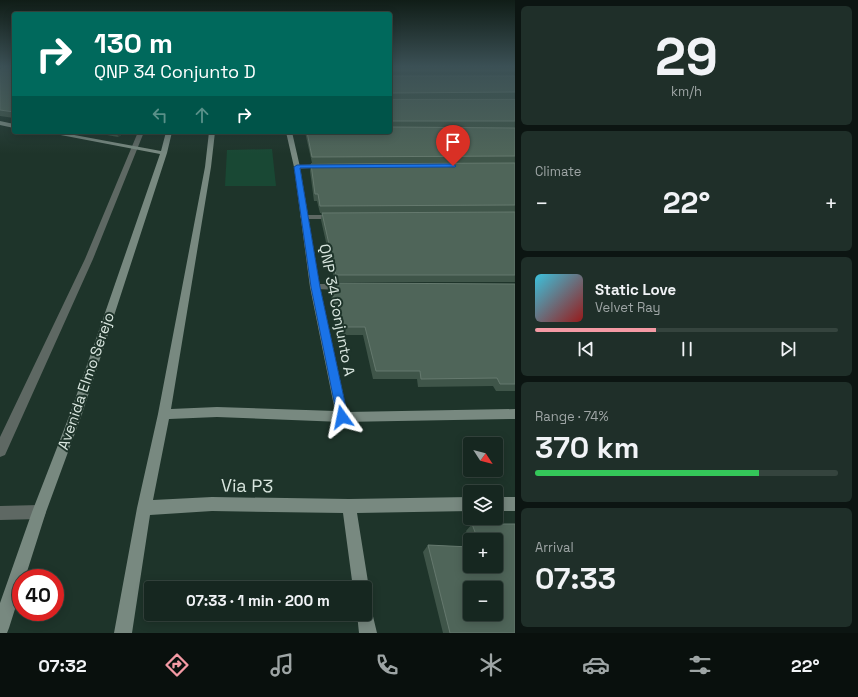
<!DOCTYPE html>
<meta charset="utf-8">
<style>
body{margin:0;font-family:"Space Grotesk",sans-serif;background:#1f2f29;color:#f1f3f6;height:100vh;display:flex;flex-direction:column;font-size:15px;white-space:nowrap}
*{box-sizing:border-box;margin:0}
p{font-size:13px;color:#9ea5a5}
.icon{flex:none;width:22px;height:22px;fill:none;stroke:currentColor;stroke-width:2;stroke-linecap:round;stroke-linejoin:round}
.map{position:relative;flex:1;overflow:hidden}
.panel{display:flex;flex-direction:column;gap:6px;padding:6px;background:#0c1512;width:343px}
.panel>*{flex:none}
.top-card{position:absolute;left:12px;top:12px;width:380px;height:122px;border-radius:4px;box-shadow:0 2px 10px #0003,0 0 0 1px #35443e;background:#00695c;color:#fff;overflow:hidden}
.needle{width:26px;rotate:126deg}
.fabs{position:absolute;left:463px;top:437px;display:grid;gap:8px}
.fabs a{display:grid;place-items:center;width:40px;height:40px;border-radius:4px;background:#162720;box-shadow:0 2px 10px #0003,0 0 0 1px #35443e;font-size:20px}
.speed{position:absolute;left:12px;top:569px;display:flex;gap:8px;font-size:20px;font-weight:700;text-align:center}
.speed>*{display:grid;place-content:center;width:52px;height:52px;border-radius:50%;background:#162720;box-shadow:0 2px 10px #0003,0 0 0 1px #35443e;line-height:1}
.speed .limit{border:6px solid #d22;background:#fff;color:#111}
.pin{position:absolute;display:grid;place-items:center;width:34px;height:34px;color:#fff;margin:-41px -17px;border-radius:50% 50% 50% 0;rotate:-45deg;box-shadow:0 0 4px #0007}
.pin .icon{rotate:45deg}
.me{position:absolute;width:44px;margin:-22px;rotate:348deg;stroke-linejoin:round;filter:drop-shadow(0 0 3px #0008)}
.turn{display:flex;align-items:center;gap:14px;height:84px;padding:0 16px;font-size:18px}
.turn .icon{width:52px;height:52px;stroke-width:2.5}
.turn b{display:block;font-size:28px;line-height:34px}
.lanes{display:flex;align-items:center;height:38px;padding:0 16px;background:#0003;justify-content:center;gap:20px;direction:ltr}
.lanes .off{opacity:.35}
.big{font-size:30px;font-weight:700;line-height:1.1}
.panel .card{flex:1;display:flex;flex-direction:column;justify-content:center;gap:6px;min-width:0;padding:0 14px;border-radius:6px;background:#1f2f29}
.panel .dial{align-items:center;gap:0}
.dial b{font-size:52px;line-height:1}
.song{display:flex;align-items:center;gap:12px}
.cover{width:48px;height:48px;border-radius:6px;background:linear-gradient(135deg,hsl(190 70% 55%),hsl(0 70% 35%))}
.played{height:4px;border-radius:2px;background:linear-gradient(90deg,#f49aa4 40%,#35443e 40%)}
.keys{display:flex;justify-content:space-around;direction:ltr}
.heat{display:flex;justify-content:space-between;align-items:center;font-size:22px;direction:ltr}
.charge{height:6px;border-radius:3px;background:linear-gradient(90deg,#34c759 74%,#35443e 0)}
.trip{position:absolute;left:144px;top:581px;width:228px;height:40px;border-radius:4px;background:#162720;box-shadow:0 2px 10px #0003,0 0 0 1px #35443e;font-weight:700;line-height:40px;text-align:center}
.tab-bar{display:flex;height:64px;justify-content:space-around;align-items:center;background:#09100d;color:#9ea5a5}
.tab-bar .icon{width:28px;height:28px}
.tab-bar .selected{color:#f49aa4}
.tab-bar b{font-size:18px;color:#f1f3f6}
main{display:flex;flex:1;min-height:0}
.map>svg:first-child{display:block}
</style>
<main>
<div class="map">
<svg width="515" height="633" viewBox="0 0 515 633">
<rect width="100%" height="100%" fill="#1e342a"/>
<path fill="#194834" d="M272,149l4,37h-51l2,-36z"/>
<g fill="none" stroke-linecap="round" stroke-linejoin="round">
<path fill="#5e6863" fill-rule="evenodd" d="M138,132h6l-51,127 -88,196 -5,2v-20l85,-178z
M323,164l2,1v2l-28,2 -3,-2 3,-2z
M301,215h34l4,2 -4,2h-31l-4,-2z
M315,284h34l5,3 -5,3 -37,-1 -2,-2z
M39,505l5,2 2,5 -2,5 -5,2 -39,1v-14z"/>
<path fill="#788980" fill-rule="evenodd" d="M0,121l14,3v4l-14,-3z
M45,132h13l103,19 5,-19h6l-5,21 -85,261 -36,98 -21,66h-4v12l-12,38 -2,5h-7v-30l32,-91 38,-98 90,-260z
M209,132h6l-4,35 -40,242 46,-2 118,4 -25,-124 -16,-120 -8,-35h6l8,35 20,120 27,125 168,-3v10l-173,3 -125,-5 -48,2 -16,81 59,-3 137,2 121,-2v14l-113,2 12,75 -4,6v-6h-12l-10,-75 -131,-2 -62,4 -18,118h-18l23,-125 21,-94 47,-247z
M496,497h19v14h-19z
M365,606l6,2 6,25h-18l-2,-19h8z"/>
</g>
<path fill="#3f5549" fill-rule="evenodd" d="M0,66h14v52l-14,-2z
M390,66h125v32h-125z
M390,99h125v29h-103h103v35h-203l-7,-31h85z
M91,132h35l-8,5z
M515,163v119h-180l-14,-62 1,-7h-2l-3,-12h-3l-4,-30 1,-7z
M515,284v107h-19l-3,-5 -75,1 -1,-8h-44l-10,-44h-25l-7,-35 2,-8z
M472,524h43v109h-72l-20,-81 5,-7 42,2v19h26v-26h-26v1l-4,-10zM470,588h26v26h-26z"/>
<path fill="#2b4136" d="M0,66h6l-6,4z
M117,132h9l-8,5z"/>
<path fill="#4f6559" stroke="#65796e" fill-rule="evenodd" d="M6,66h8v46l-14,-2v-40z
M390,66h125v5h-124l-1,4z
M390,76h125v16l-124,1 -1,1z
M390,99h125v22h-124l-1,2z
M390,127l125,1v28l-203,1 -5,-25h83z
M515,163v42l-195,1 -2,-12h-3l-4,-30z
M515,212v63h-179l-14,-62z
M337,283l178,1v100h-15l-3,-6 -76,1 -1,-8h-44l-11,-44h-26l-6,-35z
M472,524h43v109h-65l-22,-88 42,2v19h26v-26h-18zM470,588h26v26h-26z"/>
<linearGradient id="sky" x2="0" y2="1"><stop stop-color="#101d17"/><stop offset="0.43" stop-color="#3b5055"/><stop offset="1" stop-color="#3b5055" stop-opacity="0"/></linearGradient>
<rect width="515" height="154" fill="url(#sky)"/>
<path fill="#1a73e8" stroke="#114b97" d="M453,164l3,2 -1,1 -155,1 20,119 28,130 -2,4 -4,1 -4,-1 -27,-134 -17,-120 3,-2z"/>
<g text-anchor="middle" stroke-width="4" stroke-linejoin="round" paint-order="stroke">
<g font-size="15" fill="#d9e6df" stroke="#1e342a">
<text transform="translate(337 310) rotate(79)" y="5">QNP 34 Conjunto A</text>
<text transform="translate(86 381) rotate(-71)" y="5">Avenida Elmo Serejo</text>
</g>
<g font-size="18" fill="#d9e6df" stroke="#1e342a">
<text transform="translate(247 486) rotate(1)" y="6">Via P3</text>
</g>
</g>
</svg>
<div class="fabs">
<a><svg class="needle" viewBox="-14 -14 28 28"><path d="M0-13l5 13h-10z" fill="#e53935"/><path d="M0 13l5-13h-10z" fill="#9ea5a5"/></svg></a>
<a><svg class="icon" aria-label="layers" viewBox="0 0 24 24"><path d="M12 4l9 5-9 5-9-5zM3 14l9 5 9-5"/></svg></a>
<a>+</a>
<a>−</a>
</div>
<div class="speed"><div class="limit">40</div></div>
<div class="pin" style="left:453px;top:166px;background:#d93025"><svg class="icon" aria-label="arrive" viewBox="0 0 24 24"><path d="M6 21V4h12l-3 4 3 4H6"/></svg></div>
<svg class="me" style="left:342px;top:417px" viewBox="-20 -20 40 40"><path d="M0-17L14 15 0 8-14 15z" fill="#1a73e8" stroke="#fff" stroke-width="4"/></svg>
<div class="trip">07:33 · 1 min · 200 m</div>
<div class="top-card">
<div class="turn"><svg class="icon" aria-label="right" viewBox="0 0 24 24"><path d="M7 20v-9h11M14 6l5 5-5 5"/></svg><div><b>130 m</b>QNP 34 Conjunto D</div></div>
<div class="lanes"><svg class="icon off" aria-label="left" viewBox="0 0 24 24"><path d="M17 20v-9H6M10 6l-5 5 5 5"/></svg><svg class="icon off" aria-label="ahead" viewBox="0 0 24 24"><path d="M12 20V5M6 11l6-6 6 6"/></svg><svg class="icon" aria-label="right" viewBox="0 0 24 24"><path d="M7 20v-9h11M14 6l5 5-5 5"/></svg></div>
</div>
</div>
<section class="panel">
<div class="card dial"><b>29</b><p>km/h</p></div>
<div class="card"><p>Climate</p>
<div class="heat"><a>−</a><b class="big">22°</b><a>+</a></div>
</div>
<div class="card">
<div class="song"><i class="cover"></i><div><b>Static Love</b><p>Velvet Ray</p></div></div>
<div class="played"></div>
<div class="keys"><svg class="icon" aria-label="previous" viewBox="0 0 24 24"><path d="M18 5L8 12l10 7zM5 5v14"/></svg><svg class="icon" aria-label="pause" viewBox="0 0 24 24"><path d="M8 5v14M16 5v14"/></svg><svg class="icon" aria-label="next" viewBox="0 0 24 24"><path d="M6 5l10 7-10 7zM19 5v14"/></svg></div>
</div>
<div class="card"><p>Range · 74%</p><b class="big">370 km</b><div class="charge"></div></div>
<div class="card"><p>Arrival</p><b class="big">07:33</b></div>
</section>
</main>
<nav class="tab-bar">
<b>07:32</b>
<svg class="icon selected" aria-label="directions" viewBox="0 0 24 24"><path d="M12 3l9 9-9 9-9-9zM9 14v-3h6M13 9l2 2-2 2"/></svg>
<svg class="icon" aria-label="music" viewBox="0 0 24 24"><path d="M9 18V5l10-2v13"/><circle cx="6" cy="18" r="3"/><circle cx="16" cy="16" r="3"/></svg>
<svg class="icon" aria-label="phone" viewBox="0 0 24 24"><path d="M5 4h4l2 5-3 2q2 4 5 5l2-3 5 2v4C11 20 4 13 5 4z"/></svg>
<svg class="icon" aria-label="climate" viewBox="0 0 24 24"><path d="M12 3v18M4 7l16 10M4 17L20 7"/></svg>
<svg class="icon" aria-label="car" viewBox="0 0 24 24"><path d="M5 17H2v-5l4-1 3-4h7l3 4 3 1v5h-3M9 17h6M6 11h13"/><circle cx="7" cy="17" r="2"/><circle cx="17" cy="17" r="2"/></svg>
<svg class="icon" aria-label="filters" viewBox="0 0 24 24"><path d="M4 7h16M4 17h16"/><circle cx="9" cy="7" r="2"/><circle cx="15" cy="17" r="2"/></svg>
<b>22°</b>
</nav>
